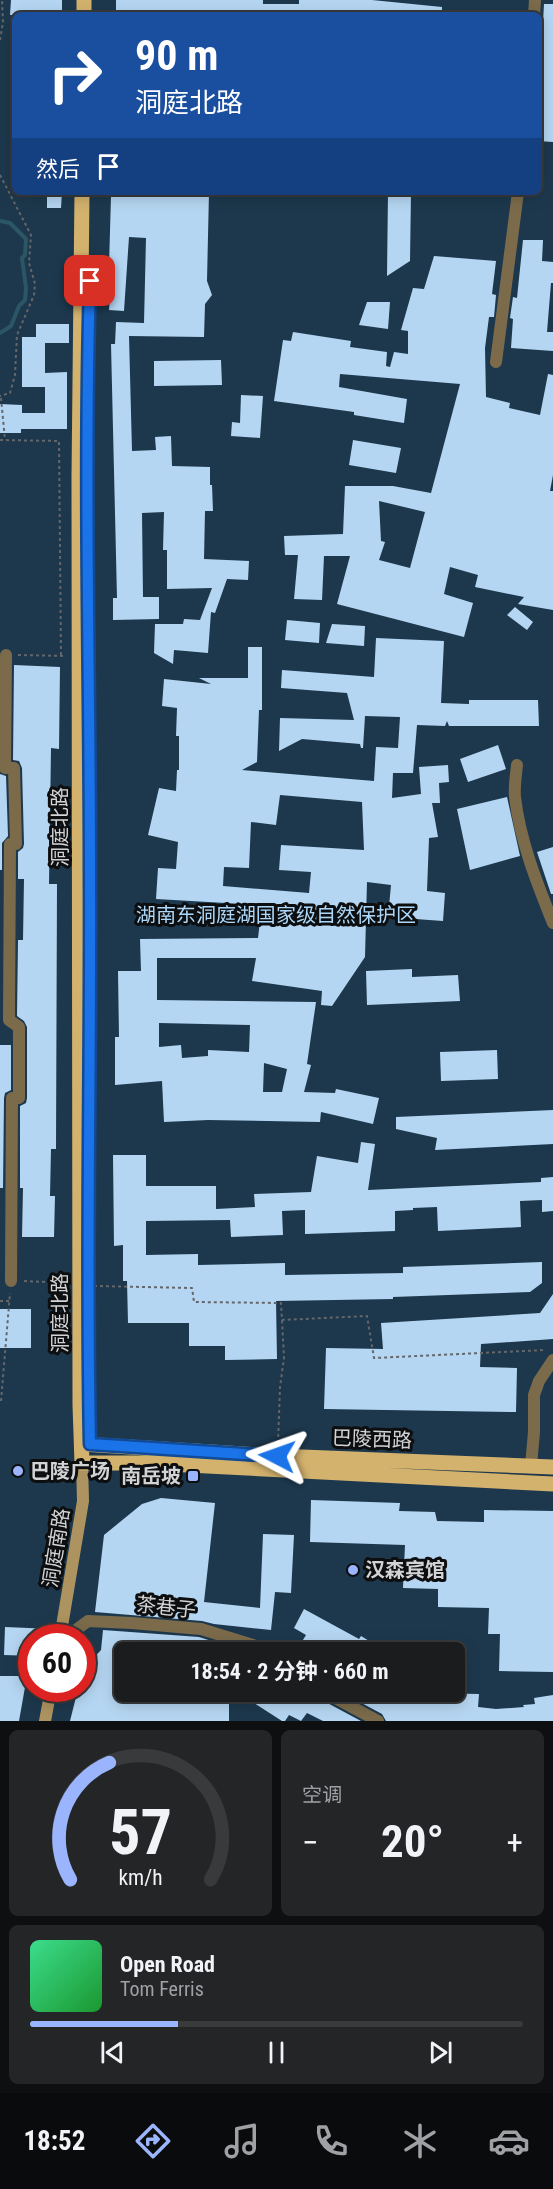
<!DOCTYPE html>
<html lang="zh">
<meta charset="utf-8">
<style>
body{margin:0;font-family:"Roboto Condensed","Noto Sans SC",sans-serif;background:#232527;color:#f1f3f6;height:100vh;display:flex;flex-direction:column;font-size:22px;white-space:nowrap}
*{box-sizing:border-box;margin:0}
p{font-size:20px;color:#9fa1a4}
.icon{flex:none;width:33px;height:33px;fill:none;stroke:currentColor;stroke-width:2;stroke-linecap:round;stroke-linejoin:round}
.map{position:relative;height:1721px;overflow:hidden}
.details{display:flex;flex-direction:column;gap:9px;padding:9px;background:#0e0f10;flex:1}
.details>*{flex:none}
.guide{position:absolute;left:12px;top:12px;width:530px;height:183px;border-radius:9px;box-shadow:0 3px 15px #0003,0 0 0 2px #383a3c;background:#1a4fa0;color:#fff;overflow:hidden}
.speed{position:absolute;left:18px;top:1624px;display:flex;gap:12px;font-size:30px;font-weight:700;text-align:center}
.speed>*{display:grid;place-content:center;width:78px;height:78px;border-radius:50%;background:#1a1c1e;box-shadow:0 3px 15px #0003,0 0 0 2px #383a3c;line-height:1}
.speed .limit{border:9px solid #d22;background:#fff;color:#111}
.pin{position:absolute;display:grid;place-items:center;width:51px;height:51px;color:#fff;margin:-26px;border-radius:12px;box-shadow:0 3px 9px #0006}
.me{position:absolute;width:66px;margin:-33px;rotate:274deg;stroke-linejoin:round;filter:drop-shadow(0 0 4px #0008)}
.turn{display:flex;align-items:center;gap:21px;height:126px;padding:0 24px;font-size:27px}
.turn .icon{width:78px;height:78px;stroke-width:2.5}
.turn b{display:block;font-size:42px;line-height:51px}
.then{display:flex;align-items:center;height:57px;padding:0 24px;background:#0003;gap:12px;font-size:22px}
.big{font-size:45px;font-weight:700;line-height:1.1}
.details .widget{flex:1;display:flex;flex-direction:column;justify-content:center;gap:9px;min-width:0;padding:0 21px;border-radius:9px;background:#232527}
.details .dial{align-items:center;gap:0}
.dial svg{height:156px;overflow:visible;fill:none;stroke:#383a3c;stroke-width:7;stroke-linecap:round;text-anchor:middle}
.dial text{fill:#f1f3f6;stroke:none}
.song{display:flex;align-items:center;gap:18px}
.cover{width:72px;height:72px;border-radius:9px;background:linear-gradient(135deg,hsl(150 70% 55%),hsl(130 70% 35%))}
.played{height:6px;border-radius:3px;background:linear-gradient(90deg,#9ab5fd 30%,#383a3c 30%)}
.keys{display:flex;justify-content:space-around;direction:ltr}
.heat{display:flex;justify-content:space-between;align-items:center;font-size:33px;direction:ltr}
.details .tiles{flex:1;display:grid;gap:9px;grid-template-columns:1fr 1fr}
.widget:last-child{grid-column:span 2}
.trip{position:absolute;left:114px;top:1642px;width:351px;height:60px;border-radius:9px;background:#1a1c1e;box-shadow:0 3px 15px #0003,0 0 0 2px #383a3c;font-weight:700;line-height:60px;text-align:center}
.menu{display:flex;height:96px;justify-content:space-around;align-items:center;background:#0a0b0c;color:#9fa1a4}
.menu .icon{width:42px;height:42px}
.menu .active{color:#9ab5fd}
.menu b{font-size:27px;color:#f1f3f6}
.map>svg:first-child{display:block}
</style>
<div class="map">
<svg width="553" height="1721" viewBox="0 0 553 1721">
<rect width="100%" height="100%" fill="#232528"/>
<path fill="#1d384d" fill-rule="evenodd" d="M0,0h553v1721h-553zM15,15h523v177h-523zM32,1638h50v51h-50zM124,1653h330v39h-330z"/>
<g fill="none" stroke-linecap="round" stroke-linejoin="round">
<path stroke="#2b5663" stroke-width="4" d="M0,221l10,2 16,16 -1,16 -3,3 4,30 -1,12 -6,6 -8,20 -11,7"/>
</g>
<path fill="#b5d6f2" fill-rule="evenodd" d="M11,0h51v15h-52z
M116,0h147v4h36v-4h73l70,7v8h-326z
M544,4h9v138l-15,-1v-84h3z
M47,192h15l-1,16h-14z
M146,192h63l-2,89 5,14 -7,9 -1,33 -75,-1 3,115 24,-1 -1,-13 16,-1 1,30 38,1v18h2l1,26h-8l-1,48 45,2 -1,19 -21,-1 -12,34 -4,-1 -3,41 -34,-3 -1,14 -19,-11 1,-29h28l1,-5 16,1 12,-32 -45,1v-39h-4l1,-38 -22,1 1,84h16v22l-46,1v-22h4l-6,-254h4l1,-22 28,1 2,-85 -17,-1 -5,74 -15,-1 3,-43h-3l2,-71 35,1z
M388,192h23l-1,69 -23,15z
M523,240h20l-1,21 11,1v21h-2l-4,49h6v19l-42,-3 2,-29 -3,-1 3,-21 4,1z
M434,256l62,5 -4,33 4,1 -2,22h-5l-4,31 1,49 24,6 -1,5 31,7 8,-41 5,1v100l-3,16h3v119l-35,-6 6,-7 -49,-10 3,-12 -28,-8 -6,27 29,9 -9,34 -127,-33 13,-48h-26l-2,44 -28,-1 4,-44h-13l-1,-19 59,-2 2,-48h48l38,7 29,-109 -120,-10 -1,13 68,12 -3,24 -50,-8v-3l-80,-11 9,-61 8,1 2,-9 58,9 -1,6 37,5 -1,14 4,1 4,-15 14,2v-23l-7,-1 12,-42 11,1zM379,501l46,11 -15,56 -31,-8 6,-18 -4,-1z
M367,302h23l-2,27 -29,-4z
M36,324h33v19h-24v30l22,-1v57h-46v4h-21v-29l22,1v8h23v-26h-23v-50h14z
M221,360l1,25 -68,1v-25z
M241,395l22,1 -3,42 -29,-2 1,-14 8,1z
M353,440l48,8 -5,25 -47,-8z
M515,607l18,15 -6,8 -20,-15z
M287,620l33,3 -1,20 -34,-3z
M332,624l33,2 -1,20 -38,-3z
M376,638l68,3 -3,62 28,1v-4h69l1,26h-90l-2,-5 -2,5 -28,-1 -4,48h-20l-1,25 29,-4 -2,-27 29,-2 1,17 -10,1 1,20h-8l6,34 -9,1 -2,53 18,2 -2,28 -55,-4 3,-32 -24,-3 -2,75 -33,49 -11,-1 1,-14 -70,-10 4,-23h-99v42l159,2 -9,62 4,1 -7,27 31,1 1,-4 43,9 -6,26 -52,-12 -1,10 -112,-2 -44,2 -2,-41 -47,4v-48h4l-1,-66h23l-1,-32 118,-1 4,-33 -106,-6 2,-31 18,1 2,-27 -30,-7 11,-47 17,3 1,-21h2v-34h-3l1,-28 -15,-2 2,-27 47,5 -12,-6h49v-31h14v63h-3l-2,52 -15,8 132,11 2,-34 22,1 2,-31 -35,-1 -2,32h-2l-1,-4 -58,-5 -23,12 1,-33 74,2 -7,-27 -66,-5 1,-18 92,7zM280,795l82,7 2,48 -83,-5 -2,25 32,2 -2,21 -86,-7 1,-19 25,1 2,-46 25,3zM159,1023l91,2 -1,27 -41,-2v6l-26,2 -1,-13 -22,2zM264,1063l23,6 -5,23h-19z
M14,665l46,2 -1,82 -8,-1 -2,136h8l-1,265h-5l-1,47h5l-1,41h-32l1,-49h-3v-82l6,-3 1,-5v-71l-3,-6 -7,-5 1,-76h5l1,-61h-6v-27l5,-4 1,-4 -2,-76 -3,-7 -6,-1z
M498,745l8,24 -38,13 -8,-23z
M0,774l6,2 2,60 -6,7v27h-2z
M507,797l13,59 -50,14 -13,-61z
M553,847v47h-2l-14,-42z
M412,969v8l46,-2 2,26 -93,4 -1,-34z
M0,1045h11v45l-6,3 -1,5 -1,90h-3z
M497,1050l1,29 -57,2 -1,-29z
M553,1110v34l-118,6 2,-12 -41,-9v-12z
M361,1142l14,2 -7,46 173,-8v-4l12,-1v34l-11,1v-12l-22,1 1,26 -83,4 -1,-24 -24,1v2l-18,1v20l-90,3v-24l-23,1 1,24 -52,2 -1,-17 -84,1v34l52,-1v11l87,-2v12l118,-2v-6l139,-5v21l-12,9 -137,5v2l-117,2 1,58 -52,1v-14h-36v-23h-61l-1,-42h-4v-36l-9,1 -1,-91h33v31h70v23l39,-2 -1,-13 57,-2 6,-36 41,7z
M553,1294v45l-72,5 -1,23 37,1 -1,44 -192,-3 2,-61 57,1 -2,-26 159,-10z
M0,1309h31v39h-31z
M161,1498l54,5 -11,99 56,6 3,-74 31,1 -3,58 -16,-1 -4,38 -57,-6 -12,-3 -107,-9 9,-77 38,-31z
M311,1500l89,3 -1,8 36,1 2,9 47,1v-12l69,1v161l-54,-1 1,-37h-12l1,-26 -51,-1v-18l-35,-1 2,-43 -95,-3z
M304,1609l55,30 2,-3 28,17h-36l-14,-8 -4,8h-40l11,-18 -12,-7z
M5,1627l47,2v9h-20v18l-28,-1z
M103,1630l96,7 50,16h-125v39h105v29h-159l8,-32h4v-12h6v-13l13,-14z
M0,1676h27l-8,45h-19z
M252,1692h64l4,7 41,22h-38l-16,-8 -6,8 -12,-6 -4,6h-3l-34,-22z
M341,1692h27l8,5 2,-5 101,2 -1,13 18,2 28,-2 -1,-2 12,-1 -1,-6 19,-3v26h-167l-4,-7z"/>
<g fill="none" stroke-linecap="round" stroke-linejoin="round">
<path stroke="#646669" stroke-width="2" stroke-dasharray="3 3" stroke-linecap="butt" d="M0,40l3,-18 -1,-22
M0,175l31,60 -2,28 6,21 -1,11 -17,40 -2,40 -5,18 -10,3
M1,398l4,42
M0,440l59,1 2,215
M18,655l48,1
M24,1281l42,2
M94,1286l98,2 2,14 87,1 1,17 85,-4 7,42 171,-8
M0,1301h9
M1,1401l9,-108
M278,1443l2,-56 4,-29 -2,-38"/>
<path stroke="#7b6b4b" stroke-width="12" d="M6,655l-1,113h9l2,76h-6l-1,176 10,7v71h-7l-1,183"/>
<path stroke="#7b6b4b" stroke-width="12" d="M534,15l1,-15
M496,362l22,-170
M517,765c-1,10 -3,22 -2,32 5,44 22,86 38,126
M531,1466l3,-34v-37l5,-14 14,-21
M65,1638l23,-17 44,2 69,6 52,16 11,8
M324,1692l54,29"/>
<path stroke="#ad935f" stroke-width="12" d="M60,1638l23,-137 -1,-38
M45,1721l6,-32"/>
<path stroke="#d3b26d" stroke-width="15" d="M84,15v-15
M82,192l-3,284 1,929 2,58h67l404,21
M82,1444l195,12 276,11"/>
</g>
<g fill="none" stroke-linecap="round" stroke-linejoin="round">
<g stroke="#114b97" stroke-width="15">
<path id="route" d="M90,281c-6,197 0,393 0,590 1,191 -4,382 0,573l187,12"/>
</g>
<use href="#route" stroke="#1a73e8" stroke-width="10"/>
</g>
<g fill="#9ab5fd" stroke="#0d0e0f" stroke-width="2">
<circle cx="18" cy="1471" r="6"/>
<rect x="187" y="1470" width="12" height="12" rx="3"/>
<circle cx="353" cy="1570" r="6"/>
</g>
<g text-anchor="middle" stroke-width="6" stroke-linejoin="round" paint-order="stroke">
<g font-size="20" fill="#d1d3d5" stroke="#0d0e0f">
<text transform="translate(60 827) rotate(-90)" y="7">洞庭北路</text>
<text transform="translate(60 1313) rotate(-90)" y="7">洞庭北路</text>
<text transform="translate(372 1439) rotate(2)" y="7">巴陵西路</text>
<text transform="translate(56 1548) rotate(-81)" y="7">洞庭南路</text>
<text transform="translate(166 1607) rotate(6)" y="7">茶巷子</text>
</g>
<g font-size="20" fill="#acd7f9" stroke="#0d0e0f">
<text x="276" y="922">湖南东洞庭湖国家级自然保护区</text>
</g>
<g font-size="20" font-weight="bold" fill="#d1d3d5" stroke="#0d0e0f" text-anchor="start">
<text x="30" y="1478">巴陵广场</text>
<text x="181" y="1483" text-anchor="end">南岳坡</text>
<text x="365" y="1577">汉森宾馆</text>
</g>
</g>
</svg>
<div class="speed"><div class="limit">60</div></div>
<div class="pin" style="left:90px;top:281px;background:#d93025"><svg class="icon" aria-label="arrive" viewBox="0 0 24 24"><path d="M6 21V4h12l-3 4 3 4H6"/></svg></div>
<svg class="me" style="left:277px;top:1456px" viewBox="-20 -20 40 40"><path d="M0-17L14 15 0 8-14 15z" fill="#1a73e8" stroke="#fff" stroke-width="4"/></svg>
<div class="trip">18:54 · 2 分钟 · 660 m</div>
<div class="guide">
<div class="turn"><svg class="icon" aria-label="right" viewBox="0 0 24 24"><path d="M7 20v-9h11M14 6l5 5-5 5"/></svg><div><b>90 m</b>洞庭北路</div></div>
<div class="then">然后<svg class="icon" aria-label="arrive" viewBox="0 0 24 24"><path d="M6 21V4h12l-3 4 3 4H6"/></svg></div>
</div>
</div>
<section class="details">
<div class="tiles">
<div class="widget dial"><svg viewBox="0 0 100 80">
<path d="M14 69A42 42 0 1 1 86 69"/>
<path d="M14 69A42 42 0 0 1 34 9" stroke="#9ab5fd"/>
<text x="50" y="56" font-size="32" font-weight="700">57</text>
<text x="50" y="72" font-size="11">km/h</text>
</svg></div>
<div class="widget"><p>空调</p>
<div class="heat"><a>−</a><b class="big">20°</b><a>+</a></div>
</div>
<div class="widget">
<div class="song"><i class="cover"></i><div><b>Open Road</b><p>Tom Ferris</p></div></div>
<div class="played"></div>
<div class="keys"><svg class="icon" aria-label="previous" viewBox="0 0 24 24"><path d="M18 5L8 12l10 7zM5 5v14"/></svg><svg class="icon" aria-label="pause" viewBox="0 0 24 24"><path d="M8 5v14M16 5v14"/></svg><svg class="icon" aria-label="next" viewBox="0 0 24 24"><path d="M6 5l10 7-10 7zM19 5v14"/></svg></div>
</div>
</div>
</section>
<nav class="menu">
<b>18:52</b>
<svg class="icon active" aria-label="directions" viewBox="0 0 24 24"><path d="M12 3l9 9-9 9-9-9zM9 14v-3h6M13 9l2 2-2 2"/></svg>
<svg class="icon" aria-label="music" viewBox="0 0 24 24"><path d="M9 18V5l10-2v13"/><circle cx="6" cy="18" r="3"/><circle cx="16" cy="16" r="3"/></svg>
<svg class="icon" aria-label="phone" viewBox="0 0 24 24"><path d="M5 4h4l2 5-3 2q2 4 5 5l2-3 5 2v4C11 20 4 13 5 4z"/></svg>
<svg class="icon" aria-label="climate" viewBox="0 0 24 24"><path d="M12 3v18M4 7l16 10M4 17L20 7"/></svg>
<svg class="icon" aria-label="car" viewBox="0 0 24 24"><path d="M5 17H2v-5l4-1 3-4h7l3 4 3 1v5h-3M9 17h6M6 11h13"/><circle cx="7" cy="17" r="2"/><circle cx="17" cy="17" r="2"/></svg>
</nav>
